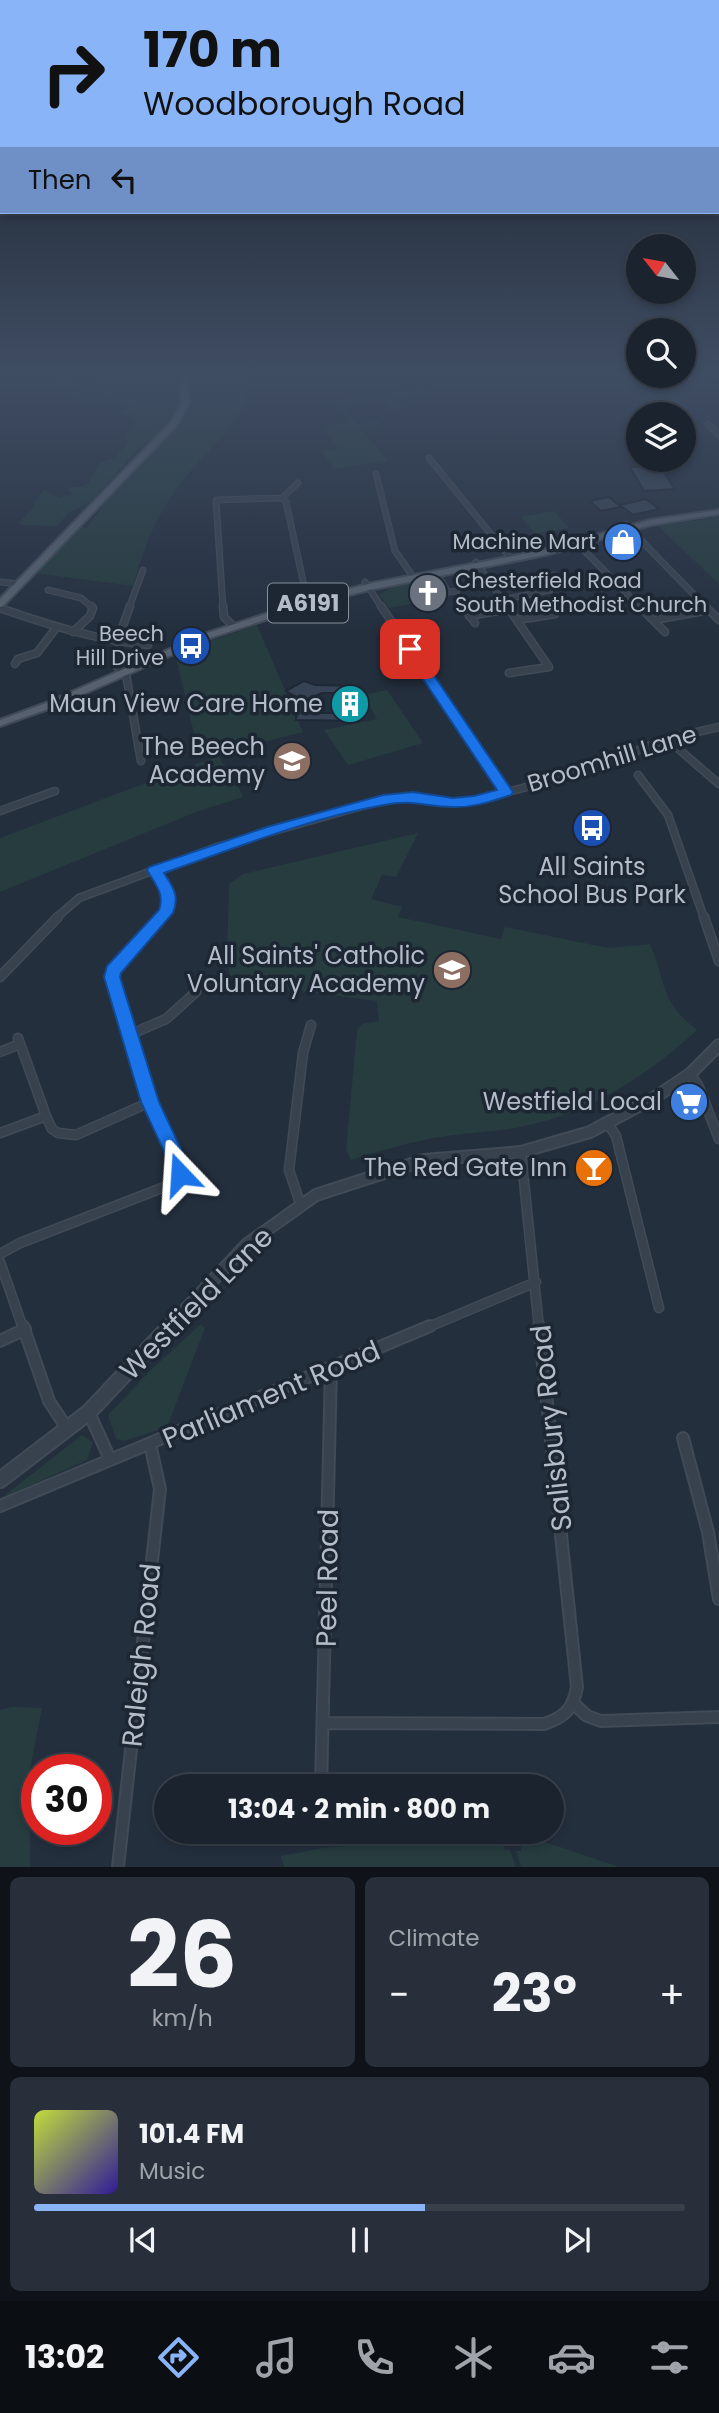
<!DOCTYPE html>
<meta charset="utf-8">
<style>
body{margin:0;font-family:Poppins,sans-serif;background:#282f3a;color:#f1f3f6;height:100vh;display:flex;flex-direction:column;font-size:26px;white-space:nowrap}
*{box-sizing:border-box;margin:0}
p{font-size:23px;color:#a0a4aa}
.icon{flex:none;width:38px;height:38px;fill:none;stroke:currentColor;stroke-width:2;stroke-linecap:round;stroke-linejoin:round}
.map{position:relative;height:1867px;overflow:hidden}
.panel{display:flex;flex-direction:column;gap:10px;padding:10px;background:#0f1319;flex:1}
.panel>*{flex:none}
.top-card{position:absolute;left:0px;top:0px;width:719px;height:214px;box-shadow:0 4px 10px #0003,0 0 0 2px #39404a;background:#8ab4f8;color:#111;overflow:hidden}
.needle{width:46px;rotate:301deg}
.tools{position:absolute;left:626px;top:234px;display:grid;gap:14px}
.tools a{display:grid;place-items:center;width:70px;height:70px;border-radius:50%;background:#1b232e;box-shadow:0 4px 10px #0003,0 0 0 2px #39404a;font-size:35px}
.speed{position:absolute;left:21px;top:1754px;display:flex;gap:14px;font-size:35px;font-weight:700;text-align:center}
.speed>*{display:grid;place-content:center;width:91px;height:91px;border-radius:50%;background:#1b232e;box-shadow:0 4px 10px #0003,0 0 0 2px #39404a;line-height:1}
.speed .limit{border:10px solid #d22;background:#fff;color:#111}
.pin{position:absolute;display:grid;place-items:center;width:60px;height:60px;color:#fff;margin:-30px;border-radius:14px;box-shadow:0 4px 10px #0006}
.me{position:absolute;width:77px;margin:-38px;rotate:340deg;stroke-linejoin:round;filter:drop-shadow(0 0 5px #0008)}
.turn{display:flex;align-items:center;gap:24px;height:147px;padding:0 28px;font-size:32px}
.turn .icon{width:91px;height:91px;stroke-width:2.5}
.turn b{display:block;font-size:49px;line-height:60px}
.then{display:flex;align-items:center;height:66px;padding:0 28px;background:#0003;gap:14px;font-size:26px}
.big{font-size:52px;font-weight:700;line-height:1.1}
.panel .tile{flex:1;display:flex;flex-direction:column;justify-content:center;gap:10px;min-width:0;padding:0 24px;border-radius:10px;background:#282f3a}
.panel .dial{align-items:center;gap:0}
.dial b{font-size:91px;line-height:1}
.song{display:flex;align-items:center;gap:21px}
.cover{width:84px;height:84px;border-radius:10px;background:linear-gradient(135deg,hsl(70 70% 55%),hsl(250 70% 35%))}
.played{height:7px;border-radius:4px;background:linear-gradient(90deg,#8ab4f8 60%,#39404a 60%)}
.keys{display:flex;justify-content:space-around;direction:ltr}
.heat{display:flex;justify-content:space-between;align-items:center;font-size:38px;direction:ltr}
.panel .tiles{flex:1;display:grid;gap:10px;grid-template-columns:1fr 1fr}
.tile:last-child{grid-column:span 2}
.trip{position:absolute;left:154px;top:1774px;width:410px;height:70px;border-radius:35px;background:#1b232e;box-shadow:0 4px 10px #0003,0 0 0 2px #39404a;font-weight:700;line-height:70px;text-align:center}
.tabs{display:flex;height:112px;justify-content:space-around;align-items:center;background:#0b0e12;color:#a0a4aa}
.tabs .icon{width:49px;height:49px}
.tabs .on{color:#8ab4f8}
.tabs b{font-size:32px;color:#f1f3f6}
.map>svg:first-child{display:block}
</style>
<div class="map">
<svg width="719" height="1867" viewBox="0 0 719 1867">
<rect width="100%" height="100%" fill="#242f3e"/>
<path fill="#263c3f" d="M100,372l22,2 1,-2h55l3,29 -11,21 -40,36 -39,44 -23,11 -11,13 -35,-1 -3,-3 15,-15v-5l10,-12 16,8 13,-5 -4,-1 -1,-4 15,-2 6,-4 11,-19 14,-5 13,-14 -1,-8 9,-13 -5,-8 -13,-1 14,-7 -24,-11 -7,7c-11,-3 -22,-3 -31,-7l8,-8 -7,-4 -14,2v-4c13,-5 16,0 27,2l33,-8z
M188,372h53c1,9 7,22 3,31 -10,26 -36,47 -53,68 -32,38 -45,68 -58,115l-99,-13 44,-46 9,1 29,-40 70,-77 5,-13z
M636,374l31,2 7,6 -10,2 26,24 -26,3 -26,-24 10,-2z
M426,388l4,3 -36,6 10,10 -13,3 -11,-13 -42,8 4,7 4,-1 12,13 21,-4 5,6 -23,4 27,31 -55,8 -11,-18 16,-3 -16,-22 26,-5 -16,-19z
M554,511l15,17 -34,6 -14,-17z
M719,517v67l-61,-58z
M413,582l2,4 -7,1 6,3 7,12 -32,6 -10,-13 16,-10z
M257,625l46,107 -56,14 -28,11 8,14 22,-6 4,8 -19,5 9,19 -47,15 -196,80v-54l212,-80 -16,-16 -21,-89z
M387,690l36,53 -75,22 -24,-35 53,-11 -14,-24z
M418,833l-22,44 -14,-2 -11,24 31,8 -4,10 103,22 4,-12 103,21 42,-4c17,40 9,56 47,86 -47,44 -108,83 -172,96 -28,6 -57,6 -85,11 -31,5 -60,14 -89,23l-5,-10 11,-120 5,-6 17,-3 -2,-20 -146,-19 -4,-25 2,-73 14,-10z
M201,1324l4,4 -38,99 -43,14 -8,-2 -8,-24 45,-47z
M82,1435l11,7 -6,18 -87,39z
M12,1707l30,1 -12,61v98h-30v-157z
M521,1834l98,33h-98l-5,-16h5z
M467,1835l35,5 2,9 6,1 6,17h-232l-3,-11 42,-8z"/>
<path fill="#364354" stroke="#1f2835" stroke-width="2" fill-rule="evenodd" d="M659,465l16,24 -31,2 -14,-24z
M609,497l12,10 -20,4 -11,-10z
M646,499l13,10 -26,6 -13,-10z
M627,534l12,11 -22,4 -9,-9z
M435,584l7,11 -24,3 -6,-11z
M304,681l11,4 42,1 -1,35 -60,-1 2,-22 -12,-7zM322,693h23l-1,17 -6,3h-29l1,-14z
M580,1161l28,1 1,12 -28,-1z"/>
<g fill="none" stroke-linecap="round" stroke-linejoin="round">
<g stroke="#414a57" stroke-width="7">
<path id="minor-far3" d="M716,372l3,2
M708,424l11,11
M429,458l83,102
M376,474l19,77 19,27
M282,498l4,4 19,88 9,11
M282,498l16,-15
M626,525l81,83
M574,540l67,68
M476,562l32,46
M437,574l11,18 9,-1
M528,580l27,-5
M0,582l20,2
M365,582l17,26
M48,590l33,8 12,10
M502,600l48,-10 -11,-12
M461,604l3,4
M129,608l14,-38
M223,608l-7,-108 66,-2"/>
</g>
<g stroke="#414a57" stroke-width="9">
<path id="minor-far2" d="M223,606l1,11 10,10
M381,606l125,186
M463,606l12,17
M507,606l42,61 -40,6
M639,606l26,26
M705,606l14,14
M0,608c49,17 96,32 148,37
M469,616l40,-7
M517,620l38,-6
M654,620l55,-10
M73,632l17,-16 3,-8 -2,-2
M117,642l13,-36
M15,664l3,-5 19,-6 19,-25
M117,667l9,7 15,87
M667,739l52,45
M638,775l30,40 36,103
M0,811l55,-20
M154,870c11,16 21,32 6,48
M56,918l23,-20 138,-51 166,-47 30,-4 40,7 21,-2 109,-29 84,-33 52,-12"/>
</g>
<g stroke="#414a57" stroke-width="11">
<path id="minor-far1" d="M704,917l15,44
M0,977l58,-60
M129,1035l37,-16 30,-27
M18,1038l28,78 6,13 6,4 18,2 74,-33
M0,1052l20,-8
M690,1074l8,11 21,54
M608,1124l8,12 43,172
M0,1133l46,-17
M521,1152l18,176
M301,1206l-12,-36 14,-117 8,-28
M0,1254l20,-11 147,-57c10,-6 13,-11 12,-22l-29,-62 -38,-125 1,-6 49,-54
M0,1262l23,66
M426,1328l110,-46"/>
</g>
<g stroke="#414a57" stroke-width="14">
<path id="minor" d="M23,1326l26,75 19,29
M0,1341l25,-12
M89,1413l21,46
M683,1438l25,94 11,67
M0,1506l430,-180
M574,1704l13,12 14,5 118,-4
M324,1723l220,1c21,-7 29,-15 33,-37l-38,-361
M321,1787l10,-418
M118,1867l42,-378 -10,-45"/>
</g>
<g stroke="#414a57" stroke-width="14">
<path id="tertiary-far1" d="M168,1328l79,-84 69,-49 108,-35 97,-8 69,-20 67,-36 33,-22 29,-29"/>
</g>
<g stroke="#414a57" stroke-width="18">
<path id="tertiary" d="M0,1480l89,-68 81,-86"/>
</g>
<g stroke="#414a57" stroke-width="4">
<path id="primary" d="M181,372h6l2,32 -12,21 -174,181 -3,1v-8l171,-177 10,-18z
M719,510v4l-68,11 -106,30 -176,35 -52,13 -107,35 -156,69 -54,19v-6l46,-17 158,-69 107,-35 57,-15 176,-34 106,-30z"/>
</g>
<use href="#minor-far3" stroke="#38414e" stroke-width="4.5"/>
<use href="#minor-far2" stroke="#38414e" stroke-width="6"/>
<use href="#minor-far1" stroke="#38414e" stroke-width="8"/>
<use href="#minor" stroke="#38414e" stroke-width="10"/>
<use href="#tertiary-far1" stroke="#38414e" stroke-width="10"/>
<use href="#tertiary" stroke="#38414e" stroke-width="14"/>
<use href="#primary" fill="#56606e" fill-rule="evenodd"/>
</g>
<linearGradient id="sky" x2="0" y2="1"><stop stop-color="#141a22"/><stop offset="0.59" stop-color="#3f4d63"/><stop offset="1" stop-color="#3f4d63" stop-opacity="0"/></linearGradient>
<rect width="719" height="633" fill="url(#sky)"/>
<path fill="#1a73e8" stroke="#114b97" stroke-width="2" d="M410,645l4,1 99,146 -2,3c-19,6 -38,13 -58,12 -26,0 -41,-8 -69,-2 -75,13 -148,43 -220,68 9,14 16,23 9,40l-52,60 -1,4 39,125 29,62 2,10 -3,5 -7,3 -6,-3 -4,-15 -29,-62 -37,-125 3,-11 52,-56c6,-16 -4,-26 -12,-40l2,-3 118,-40 116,-32 30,-3 40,6 21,-2 23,-6 -94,-141z"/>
<defs>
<g id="shop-disc" transform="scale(2.0125)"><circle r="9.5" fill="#3f7fe0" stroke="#1d2633"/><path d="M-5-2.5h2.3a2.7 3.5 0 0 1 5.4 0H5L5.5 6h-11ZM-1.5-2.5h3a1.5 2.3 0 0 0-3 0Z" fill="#fff"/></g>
<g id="church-disc" transform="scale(2.0125)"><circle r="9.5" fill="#6b7280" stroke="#1d2633"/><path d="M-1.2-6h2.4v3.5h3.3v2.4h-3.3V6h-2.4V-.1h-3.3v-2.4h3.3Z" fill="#fff"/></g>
<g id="bus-disc" transform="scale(2.0125)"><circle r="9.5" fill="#1a4fb4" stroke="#1d2633"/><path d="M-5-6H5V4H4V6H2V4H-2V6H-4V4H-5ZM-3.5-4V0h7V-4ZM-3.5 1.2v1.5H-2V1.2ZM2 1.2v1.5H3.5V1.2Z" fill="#fff"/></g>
<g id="building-disc" transform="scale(2.0125)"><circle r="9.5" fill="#0f9aa8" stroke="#1d2633"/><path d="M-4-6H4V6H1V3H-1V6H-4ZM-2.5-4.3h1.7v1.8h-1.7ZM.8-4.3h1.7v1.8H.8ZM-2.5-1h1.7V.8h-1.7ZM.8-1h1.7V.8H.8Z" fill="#fff"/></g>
<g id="school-disc" transform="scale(2.0125)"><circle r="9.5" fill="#8d6e63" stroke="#1d2633"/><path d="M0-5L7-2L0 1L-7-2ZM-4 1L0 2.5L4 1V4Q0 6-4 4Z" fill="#fff"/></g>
<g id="supermarket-disc" transform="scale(2.0125)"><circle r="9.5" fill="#3f7fe0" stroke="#1d2633"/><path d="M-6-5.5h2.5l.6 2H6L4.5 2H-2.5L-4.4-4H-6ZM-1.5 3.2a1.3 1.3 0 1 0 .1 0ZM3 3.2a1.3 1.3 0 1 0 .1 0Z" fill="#fff"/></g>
<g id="bar-disc" transform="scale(2.0125)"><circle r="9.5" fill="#e8710a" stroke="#1d2633"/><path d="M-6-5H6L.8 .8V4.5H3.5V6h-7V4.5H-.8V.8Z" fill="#fff"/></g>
</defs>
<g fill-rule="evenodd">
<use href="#shop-disc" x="623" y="542"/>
<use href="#church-disc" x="428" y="593"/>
<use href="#bus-disc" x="191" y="646"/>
<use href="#building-disc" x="350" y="704"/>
<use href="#school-disc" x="292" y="761"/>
<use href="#bus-disc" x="592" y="828"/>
<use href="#school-disc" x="452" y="970"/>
<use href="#supermarket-disc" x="689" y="1102"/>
<use href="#bar-disc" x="594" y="1168"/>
</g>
<g text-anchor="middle" stroke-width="7" stroke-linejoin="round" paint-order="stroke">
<g font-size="21" fill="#b4bcc9" stroke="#1d2633" text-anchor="end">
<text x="596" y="549">Machine Mart</text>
<text x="455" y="588" text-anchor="start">Chesterfield Road<tspan x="455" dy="24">South Methodist Church</tspan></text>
<text x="164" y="641">Beech<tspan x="164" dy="24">Hill Drive</tspan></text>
</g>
<rect fill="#1d2633" stroke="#878f9c" stroke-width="2" x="268" y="583.5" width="80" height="39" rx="5"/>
<g font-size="23" font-weight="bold" fill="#b4bcc9">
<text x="308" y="611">A6191</text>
</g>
<g font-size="24" fill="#b4bcc9" stroke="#1d2633" text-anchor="end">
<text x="323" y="712">Maun View Care Home</text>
<text x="265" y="755">The Beech<tspan x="265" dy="28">Academy</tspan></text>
<text x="592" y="875" text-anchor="middle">All Saints<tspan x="592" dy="28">School Bus Park</tspan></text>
<text x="425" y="964">All Saints' Catholic<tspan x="425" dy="28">Voluntary Academy</tspan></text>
<text x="662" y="1110">Westfield Local</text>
<text x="567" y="1176">The Red Gate Inn</text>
</g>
<g font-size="24" fill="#b4bcc9" stroke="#1d2633">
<text transform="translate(612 759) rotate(-17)" y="8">Broomhill Lane</text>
</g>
<g font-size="28" fill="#b4bcc9" stroke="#1d2633">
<text transform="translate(196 1303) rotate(-45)" y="10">Westfield Lane</text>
<text transform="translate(271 1394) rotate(-23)" y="10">Parliament Road</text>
<text transform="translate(551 1428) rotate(-96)" y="10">Salisbury Road</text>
<text transform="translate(327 1578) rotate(-89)" y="10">Peel Road</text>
<text transform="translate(141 1655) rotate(-84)" y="10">Raleigh Road</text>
</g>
</g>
</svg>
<div class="tools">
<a><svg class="needle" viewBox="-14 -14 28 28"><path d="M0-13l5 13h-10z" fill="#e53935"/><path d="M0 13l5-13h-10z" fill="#a0a4aa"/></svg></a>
<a><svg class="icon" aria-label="search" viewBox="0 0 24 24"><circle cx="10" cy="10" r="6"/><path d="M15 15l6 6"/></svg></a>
<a><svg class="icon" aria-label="layers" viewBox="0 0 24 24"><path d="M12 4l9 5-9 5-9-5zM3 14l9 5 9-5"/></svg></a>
</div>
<div class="speed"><div class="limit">30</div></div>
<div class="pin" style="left:410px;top:649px;background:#d93025"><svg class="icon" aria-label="arrive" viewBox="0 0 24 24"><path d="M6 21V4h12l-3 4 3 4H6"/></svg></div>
<svg class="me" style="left:180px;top:1174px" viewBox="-20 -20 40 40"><path d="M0-17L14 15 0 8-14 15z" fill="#1a73e8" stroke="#fff" stroke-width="4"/></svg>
<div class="trip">13:04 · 2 min · 800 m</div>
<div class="top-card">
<div class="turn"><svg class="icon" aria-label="right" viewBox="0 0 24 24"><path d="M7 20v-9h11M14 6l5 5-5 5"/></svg><div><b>170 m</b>Woodborough Road</div></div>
<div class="then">Then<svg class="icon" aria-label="left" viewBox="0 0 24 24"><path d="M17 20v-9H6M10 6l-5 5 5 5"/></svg></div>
</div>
</div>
<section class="panel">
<div class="tiles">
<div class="tile dial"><b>26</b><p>km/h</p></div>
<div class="tile"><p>Climate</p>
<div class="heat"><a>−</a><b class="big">23°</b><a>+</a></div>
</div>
<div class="tile">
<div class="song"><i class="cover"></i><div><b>101.4 FM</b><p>Music</p></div></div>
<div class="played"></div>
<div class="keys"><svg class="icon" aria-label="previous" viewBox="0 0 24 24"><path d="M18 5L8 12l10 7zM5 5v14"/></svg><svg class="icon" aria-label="pause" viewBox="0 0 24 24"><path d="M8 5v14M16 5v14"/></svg><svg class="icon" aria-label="next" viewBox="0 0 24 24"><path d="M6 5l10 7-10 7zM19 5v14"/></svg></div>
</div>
</div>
</section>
<nav class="tabs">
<b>13:02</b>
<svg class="icon on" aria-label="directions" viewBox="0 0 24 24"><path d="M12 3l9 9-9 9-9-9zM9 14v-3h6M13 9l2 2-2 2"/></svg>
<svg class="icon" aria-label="music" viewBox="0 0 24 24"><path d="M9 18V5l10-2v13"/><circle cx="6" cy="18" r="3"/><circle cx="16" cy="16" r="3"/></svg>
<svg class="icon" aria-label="phone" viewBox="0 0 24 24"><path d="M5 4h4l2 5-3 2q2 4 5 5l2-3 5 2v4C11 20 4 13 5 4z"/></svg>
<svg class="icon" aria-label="climate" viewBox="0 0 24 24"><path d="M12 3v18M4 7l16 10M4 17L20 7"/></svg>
<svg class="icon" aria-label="car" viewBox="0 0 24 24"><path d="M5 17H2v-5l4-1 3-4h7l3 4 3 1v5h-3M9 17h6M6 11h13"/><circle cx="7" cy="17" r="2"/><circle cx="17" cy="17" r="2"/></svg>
<svg class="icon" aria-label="filters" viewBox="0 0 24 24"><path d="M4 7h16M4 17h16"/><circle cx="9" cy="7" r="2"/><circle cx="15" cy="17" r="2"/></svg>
</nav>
